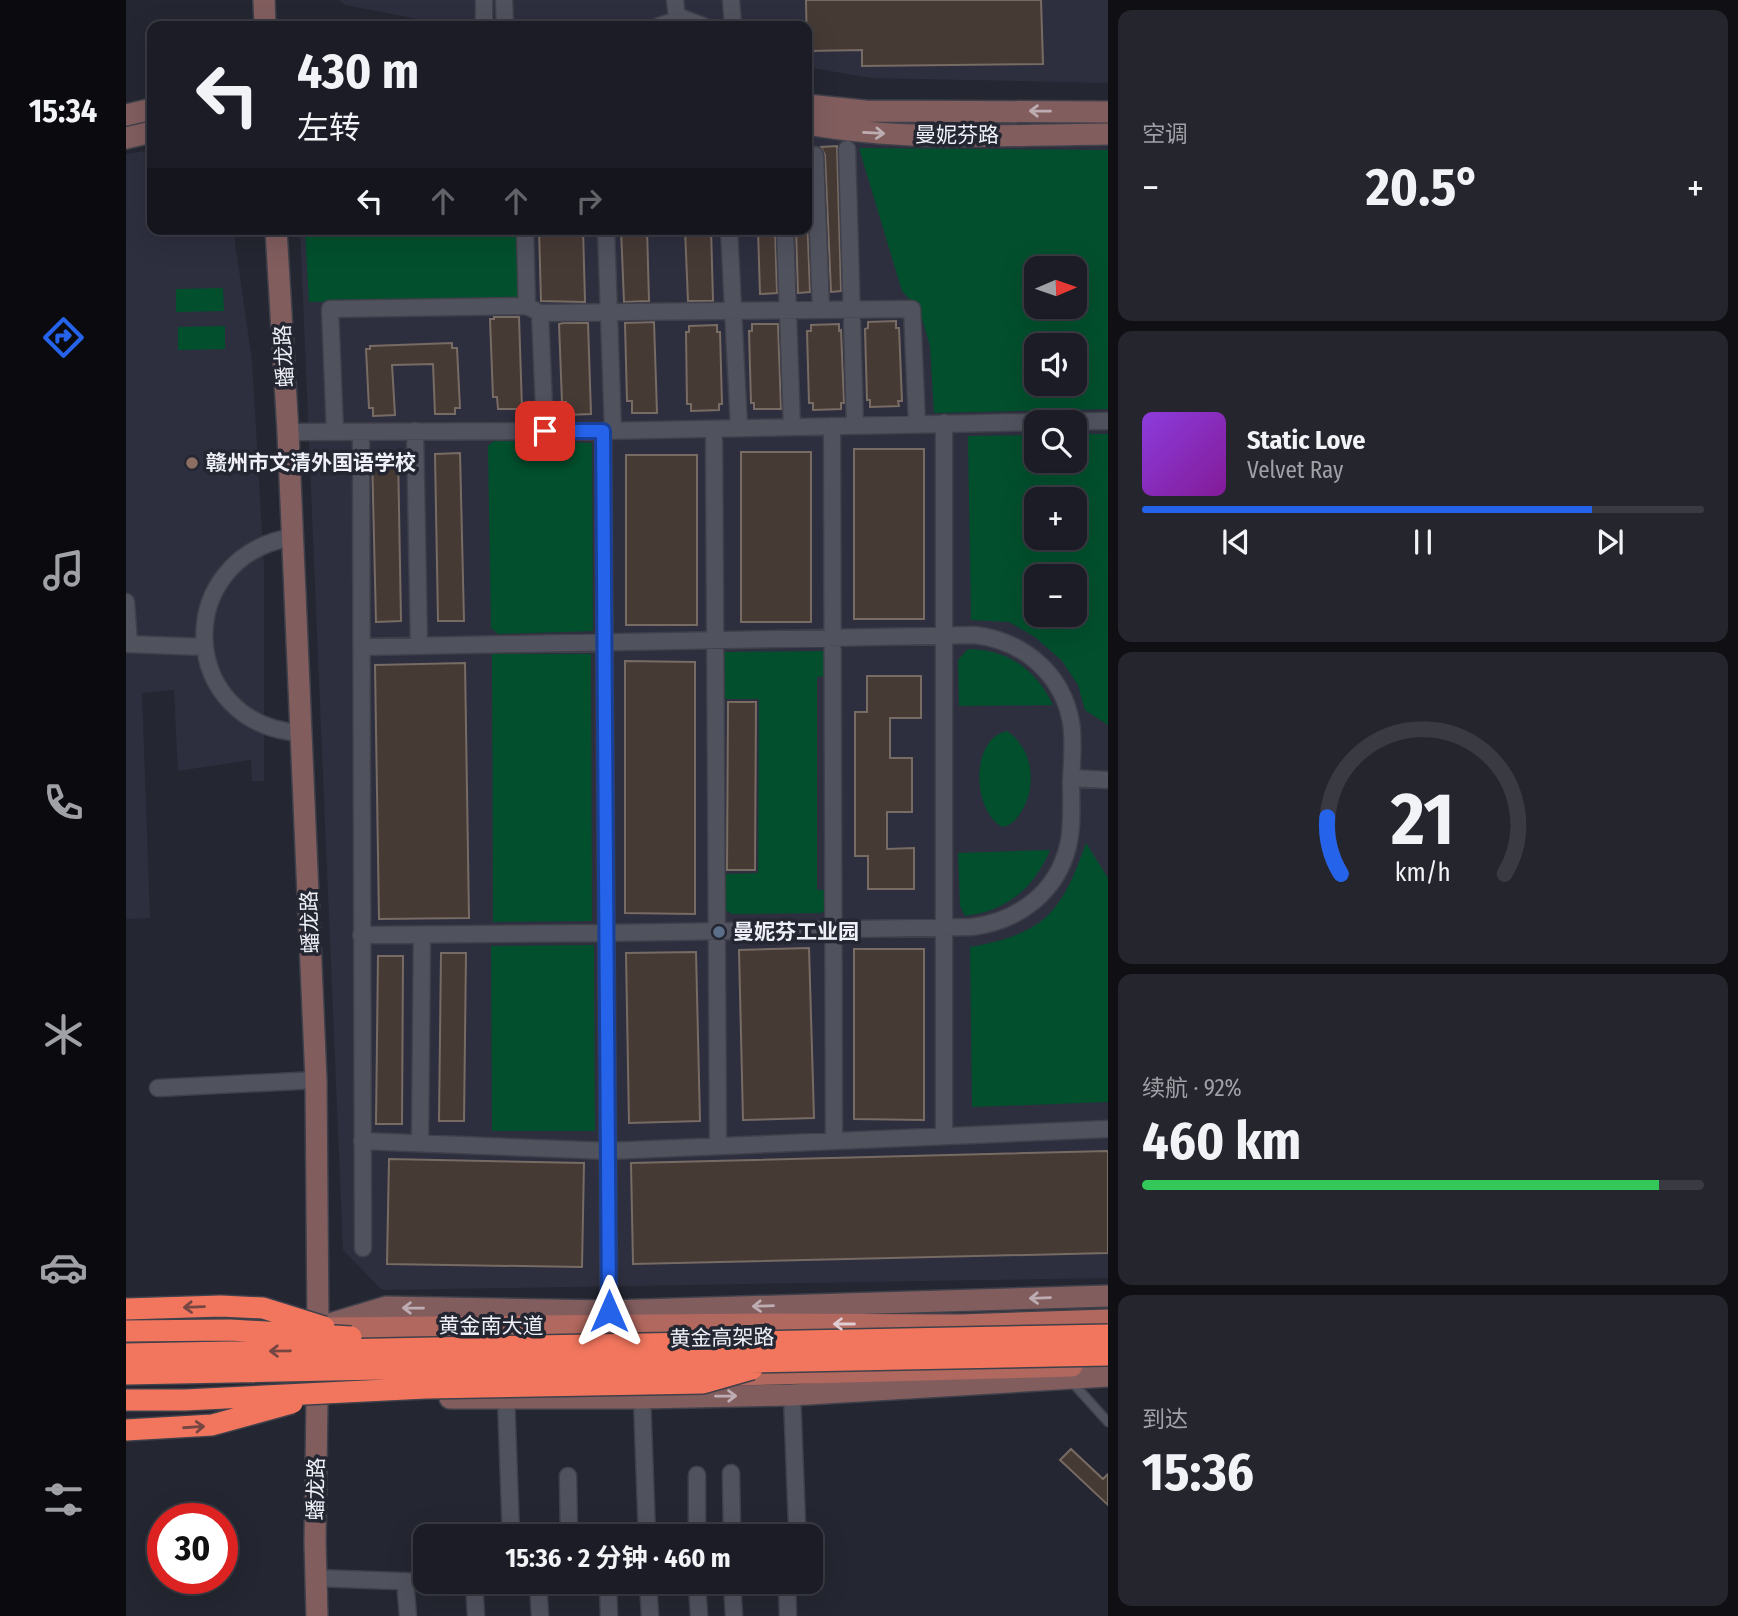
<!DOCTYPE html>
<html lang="zh">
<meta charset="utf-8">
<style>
body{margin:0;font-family:"Fira Sans Condensed","Noto Sans SC",sans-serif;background:#24252d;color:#f1f3f6;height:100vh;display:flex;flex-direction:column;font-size:26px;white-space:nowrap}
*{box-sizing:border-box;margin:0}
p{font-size:23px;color:#a0a1a7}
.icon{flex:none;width:38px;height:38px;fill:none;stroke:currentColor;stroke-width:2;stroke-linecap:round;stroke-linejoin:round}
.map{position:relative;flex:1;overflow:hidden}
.sheet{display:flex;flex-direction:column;gap:10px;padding:10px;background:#0f0f14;width:630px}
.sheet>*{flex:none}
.top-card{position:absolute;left:21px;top:21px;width:665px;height:214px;border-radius:14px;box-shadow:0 7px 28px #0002,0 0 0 2px #393a42;background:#1b1c25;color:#f1f3f6;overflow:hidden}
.needle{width:46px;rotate:88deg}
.buttons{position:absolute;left:898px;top:256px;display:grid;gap:14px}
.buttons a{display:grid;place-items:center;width:63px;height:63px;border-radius:14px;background:#1b1c25;box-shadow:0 7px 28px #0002,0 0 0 2px #393a42;font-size:35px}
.speed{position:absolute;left:21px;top:1503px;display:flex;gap:14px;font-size:35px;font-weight:700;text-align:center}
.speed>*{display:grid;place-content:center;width:91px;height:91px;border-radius:50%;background:#1b1c25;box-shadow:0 7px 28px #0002,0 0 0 2px #393a42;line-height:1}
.speed .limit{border:10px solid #d22;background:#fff;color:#111}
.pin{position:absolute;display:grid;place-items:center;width:60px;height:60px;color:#fff;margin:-30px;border-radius:14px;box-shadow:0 4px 10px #0006}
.me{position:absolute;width:77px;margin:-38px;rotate:0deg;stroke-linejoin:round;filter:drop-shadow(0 0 5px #0008)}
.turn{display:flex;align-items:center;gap:24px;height:147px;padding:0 35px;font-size:32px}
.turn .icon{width:91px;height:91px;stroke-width:2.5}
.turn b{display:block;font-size:49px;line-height:60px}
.lanes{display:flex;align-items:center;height:66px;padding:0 35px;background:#0003;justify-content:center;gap:35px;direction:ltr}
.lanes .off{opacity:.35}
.big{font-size:52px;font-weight:700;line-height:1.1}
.sheet .card{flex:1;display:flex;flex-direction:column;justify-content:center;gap:10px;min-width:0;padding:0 24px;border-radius:14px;background:#24252d}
.sheet .dial{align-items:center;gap:0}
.dial svg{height:182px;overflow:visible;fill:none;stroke:#393a42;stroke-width:7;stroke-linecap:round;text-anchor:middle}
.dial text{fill:#f1f3f6;stroke:none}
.song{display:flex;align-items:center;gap:21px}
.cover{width:84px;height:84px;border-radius:10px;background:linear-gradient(135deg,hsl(270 70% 55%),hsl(290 70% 35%))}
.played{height:7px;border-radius:4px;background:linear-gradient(90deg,#2563eb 80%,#393a42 80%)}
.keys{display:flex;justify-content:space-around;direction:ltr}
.heat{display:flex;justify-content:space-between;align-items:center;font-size:38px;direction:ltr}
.charge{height:10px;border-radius:5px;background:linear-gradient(90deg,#34c759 92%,#393a42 0)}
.trip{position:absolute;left:287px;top:1524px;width:410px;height:70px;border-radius:14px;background:#1b1c25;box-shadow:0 7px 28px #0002,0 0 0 2px #393a42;font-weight:700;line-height:70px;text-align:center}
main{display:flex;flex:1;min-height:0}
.tab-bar{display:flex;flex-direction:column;width:126px;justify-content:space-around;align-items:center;background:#0b0b0f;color:#a0a1a7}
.tab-bar .icon{width:49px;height:49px}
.tab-bar .selected{color:#2563eb}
.tab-bar b{font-size:32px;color:#f1f3f6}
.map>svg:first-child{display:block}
</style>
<main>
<nav class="tab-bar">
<b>15:34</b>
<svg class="icon selected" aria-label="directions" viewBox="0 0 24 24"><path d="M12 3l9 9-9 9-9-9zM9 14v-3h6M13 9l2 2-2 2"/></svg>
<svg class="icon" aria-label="music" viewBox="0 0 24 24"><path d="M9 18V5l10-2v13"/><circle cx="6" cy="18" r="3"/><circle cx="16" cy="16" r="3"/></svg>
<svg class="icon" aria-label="phone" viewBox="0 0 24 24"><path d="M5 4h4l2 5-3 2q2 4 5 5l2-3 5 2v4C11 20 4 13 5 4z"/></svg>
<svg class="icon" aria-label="climate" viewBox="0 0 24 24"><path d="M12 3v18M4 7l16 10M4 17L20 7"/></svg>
<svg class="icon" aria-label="car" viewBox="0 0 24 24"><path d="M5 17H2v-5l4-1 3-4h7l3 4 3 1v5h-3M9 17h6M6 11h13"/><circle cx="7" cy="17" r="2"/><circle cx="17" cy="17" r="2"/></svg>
<svg class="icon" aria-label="filters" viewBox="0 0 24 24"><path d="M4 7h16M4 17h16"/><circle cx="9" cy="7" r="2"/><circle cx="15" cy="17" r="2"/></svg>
</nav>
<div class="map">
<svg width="982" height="1616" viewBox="0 0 982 1616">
<rect width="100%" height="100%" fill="#242631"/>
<path fill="#2d2f3f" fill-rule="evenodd" d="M213,0h769v83l-237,-5 -64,-11v-41h-205l-28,-6 -136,3 -93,-18z
M681,132l51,11 250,2v1133l-726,12 -39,-40 -43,-1021h507zM910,268h38v38h-38zM910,345h38v38h-38zM910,422h38v38h-38zM910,499h38v38h-38zM910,576h38v38h-38z
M26,150v79h81l19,131 12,206v215h-12l-1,-21 -73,11 -4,-81 -32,3 8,225 -24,1v-765z"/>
<path fill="#024f2d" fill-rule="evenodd" d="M733,148l249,2v259l-174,4 -4,-67 -11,-37 -17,-18zM910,268h38v38h-38zM910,345h38v38h-38z
M179,229h211l2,69 -209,4z
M97,288l1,23 -48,1v-23z
M99,326v23l-47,1v-23z
M949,434h33v291l-23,-15 -7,-25 -16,-24 -27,-24 -26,-15 -38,-2 -3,-184 68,-1v25h38zM910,499h38v38h-38zM910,576h38v38h-38z
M368,441l98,2 1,188 -95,3 -7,-6 -3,-182z
M842,649c40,0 68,21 85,56l-94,1 -1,-46z
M702,651v25l-11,1v213h10v19l-6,4 -89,1 -7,-4v-36l33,-1 1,-174h-34l-1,-47z
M366,654h99l1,267 -99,1z
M881,731c27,18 31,58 12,84 -4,6 -9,11 -17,12 -30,-17 -32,-88 5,-96z
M960,843l22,35v224l-136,5 -2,-160c75,-14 91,-33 116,-104z
M924,850c-16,38 -43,61 -85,66l-5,-10 -2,-53z
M468,945l1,186h-103l-1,-185z"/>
<path fill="#463a35" stroke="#786b64" stroke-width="2" d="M680,0h235l2,64 -181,2v-16l-55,1z
M711,146l4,145 -10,1 -6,-137 -4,-8z
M681,213l3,79 -12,1 -2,-64h11z
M413,229h44l2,73 -44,-1z
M495,229h26l2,72 -25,1z
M559,229h26l2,72h-25z
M632,229h17l2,64 -17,1z
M368,317h25l3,92h-24l-1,-12h-4l-3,-78h4z
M770,321v7h3l3,73h-4l1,5 -29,1v-7h-3l-2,-71 3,-1v-6z
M528,322l3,91h-25v-12h-5l-2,-78z
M437,323h25l3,91 -25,1v-13h-4l-3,-78z
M626,324h26l3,85h-27v-6h-3l-2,-72h3z
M713,324v7l2,-1 3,73h-3v6l-28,1v-7h-4l-2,-72h4v-6z
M591,325v7h3l2,72h-3v6l-28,1v-7h-4l-1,-72h3v-6z
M326,343v5h5l3,60h-5v6h-20l-2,-50 -41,1 3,50 -22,1v-8h-4l-3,-59h4v-3z
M728,449h70v170h-70z
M615,452h70v170h-70z
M272,453l3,168 -25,1 -4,-168z
M334,453l4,168h-26l-3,-167z
M500,455h71v170h-71z
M499,661l70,1v252l-70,-1z
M339,663l4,255 -90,1 -4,-254z
M741,676h54v42h-31v40h22v54h-25v37l27,-1v41h-46v-33h-13v-144h12z
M602,702h28l-1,168h-28z
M683,948l5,170 -71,2 -4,-170z
M728,949h70v171l-70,-1z
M570,952l4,169 -71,2 -3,-170z
M315,953h25l-2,168h-25z
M252,956h25l-1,168h-26z
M982,1151v102l-475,11 -2,-101z
M263,1159l195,4 -2,104 -195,-3z
M945,1449l32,30 5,-5v31l-48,-45z"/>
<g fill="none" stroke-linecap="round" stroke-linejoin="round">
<g stroke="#3f404a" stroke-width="11">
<path id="lane" d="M945,1381l37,41"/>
</g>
<g stroke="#3f404a" stroke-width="19">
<path id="street" d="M358,0v26
M378,0l1,26
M549,0l2,18
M605,0l2,26
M533,26l23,-8 21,8
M721,149l8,276
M689,155l6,155
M399,229l2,77
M480,229l7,202
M603,229l10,199
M659,229l7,198
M414,313l5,118
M918,422l64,-1
M818,423v713
M706,426l2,715
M588,429l4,717
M289,431l4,215
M477,431l6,880
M162,432l315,-1 433,-9
M209,432l-5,-123 197,-3 13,7 372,-4 5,115
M235,432l2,816
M167,537c-123,20 -116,189 9,196
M0,602l3,42
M0,644l79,3
M946,778l36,2
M235,935l245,-2 366,-6c47,-6 85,-35 96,-81 5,-21 3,-44 3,-65 1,-19 3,-40 0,-59 -9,-49 -48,-81 -96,-87l-612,12
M32,1088l158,-8
M236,1141l246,10 500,-22
M294,1143l2,-208
M666,1395l5,130
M380,1397l5,139
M516,1398l5,138
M605,1473l1,63
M571,1475v61
M442,1476l1,60
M190,1578l109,4
M279,1581l3,35
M313,1582h175
M482,1582l1,34
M522,1582l2,34
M571,1582l2,34
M606,1582l2,34
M661,1582l1,34
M348,1583l2,33
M412,1583l2,33"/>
</g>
<g stroke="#3f404a" stroke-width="24">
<path id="secondary" d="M138,0l1,26
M681,105l58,6 243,1
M0,115l26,-6
M681,124c100,18 200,11 301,10
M0,138l26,-6
M150,229l12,203 28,648 2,248 -3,214 2,74
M200,1325l60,-18 223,4 499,-15
M324,1398h192l150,-3 316,-19"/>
</g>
<g stroke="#3f404a" stroke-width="24">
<path id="primary" d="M200,1328l436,-4 198,1 148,-5
M0,1343l102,-4
M607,1375l339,-9"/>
</g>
<use href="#lane" stroke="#50525e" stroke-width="8"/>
<use href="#street" stroke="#50525e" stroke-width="16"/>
<use href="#secondary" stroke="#815d5e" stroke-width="21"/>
<use href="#primary" stroke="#b1685e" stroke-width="21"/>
<g stroke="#3f404a" stroke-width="24" stroke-linecap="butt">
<path id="highway-bridge" d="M0,1309l95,-3 42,2 61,19
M0,1331l104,-1 121,7
M0,1354l982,-19
M0,1374l982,-19
M0,1400h59l241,-12 277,-5 49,-14
M0,1430l86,-5 80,-22"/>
</g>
<use href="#highway-bridge" stroke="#f2765e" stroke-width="21"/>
</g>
<defs><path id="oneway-shaft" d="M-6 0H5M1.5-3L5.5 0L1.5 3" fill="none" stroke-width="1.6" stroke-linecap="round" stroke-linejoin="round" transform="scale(1.75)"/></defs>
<g stroke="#bdadb2">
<use href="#oneway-shaft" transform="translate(914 111) rotate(-179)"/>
<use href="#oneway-shaft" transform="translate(748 133) rotate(3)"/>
<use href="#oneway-shaft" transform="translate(914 1298) rotate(178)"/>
<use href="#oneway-shaft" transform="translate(637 1306) rotate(178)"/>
<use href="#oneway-shaft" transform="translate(287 1308) rotate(-179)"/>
<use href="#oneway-shaft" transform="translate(600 1396) rotate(-1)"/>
</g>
<g stroke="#764643">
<use href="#oneway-shaft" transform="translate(68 1307) rotate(178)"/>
<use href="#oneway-shaft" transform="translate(154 1351) rotate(179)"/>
<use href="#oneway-shaft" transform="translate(68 1427) rotate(-4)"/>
</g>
<use stroke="#dfcdd1" href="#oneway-shaft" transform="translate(718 1324) rotate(-180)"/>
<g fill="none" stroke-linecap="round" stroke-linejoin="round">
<g stroke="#184099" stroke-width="18">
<path id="route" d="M419,431h58l6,880"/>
</g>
<use href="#route" stroke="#2563eb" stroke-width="12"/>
</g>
<circle fill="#8d6e63" stroke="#242631" stroke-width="2.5" cx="66" cy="463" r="7"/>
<circle fill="#5c6f8a" stroke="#242631" stroke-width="2.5" cx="593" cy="932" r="7"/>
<g text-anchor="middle" stroke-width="7" stroke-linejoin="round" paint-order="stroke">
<g font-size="21" fill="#eeeff7" stroke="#242631">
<text x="831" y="142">曼妮芬路</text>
<text transform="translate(158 356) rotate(-93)" y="7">蟠龙路</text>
<text transform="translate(184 922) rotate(-92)" y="7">蟠龙路</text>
<text x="365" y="1333">黄金南大道</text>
<text transform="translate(596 1338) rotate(-1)" y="7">黄金高架路</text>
<text transform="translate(190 1489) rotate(-89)" y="7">蟠龙路</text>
</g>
<g font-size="21" font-weight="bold" fill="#eeeff7" stroke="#242631" text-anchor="start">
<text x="80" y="470">赣州市文清外国语学校</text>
<text x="607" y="939">曼妮芬工业园</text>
</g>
</g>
</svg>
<div class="buttons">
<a><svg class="needle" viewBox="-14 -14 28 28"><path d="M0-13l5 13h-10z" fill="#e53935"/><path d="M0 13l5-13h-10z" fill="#a0a1a7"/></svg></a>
<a><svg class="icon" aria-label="sound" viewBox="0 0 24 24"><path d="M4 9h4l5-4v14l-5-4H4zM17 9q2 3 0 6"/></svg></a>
<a><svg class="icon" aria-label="search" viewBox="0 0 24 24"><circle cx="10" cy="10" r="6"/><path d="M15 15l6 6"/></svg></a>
<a>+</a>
<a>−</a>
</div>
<div class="speed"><div class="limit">30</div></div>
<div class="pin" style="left:419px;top:431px;background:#d93025"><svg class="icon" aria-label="arrive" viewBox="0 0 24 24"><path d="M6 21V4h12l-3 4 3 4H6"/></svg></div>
<svg class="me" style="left:483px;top:1311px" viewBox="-20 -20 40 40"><path d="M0-17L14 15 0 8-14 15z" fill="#2563eb" stroke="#fff" stroke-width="4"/></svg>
<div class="trip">15:36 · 2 分钟 · 460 m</div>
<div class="top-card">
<div class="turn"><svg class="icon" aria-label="left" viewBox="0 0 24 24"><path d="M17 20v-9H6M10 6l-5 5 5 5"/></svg><div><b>430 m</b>左转</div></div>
<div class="lanes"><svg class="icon" aria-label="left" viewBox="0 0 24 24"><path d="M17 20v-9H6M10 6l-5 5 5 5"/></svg><svg class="icon off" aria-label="ahead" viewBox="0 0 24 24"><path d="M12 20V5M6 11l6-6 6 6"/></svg><svg class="icon off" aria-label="ahead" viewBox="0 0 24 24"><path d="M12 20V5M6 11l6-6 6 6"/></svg><svg class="icon off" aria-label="right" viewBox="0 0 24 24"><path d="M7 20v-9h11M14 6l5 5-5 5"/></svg></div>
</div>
</div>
<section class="sheet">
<div class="card"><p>空调</p>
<div class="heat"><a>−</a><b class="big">20.5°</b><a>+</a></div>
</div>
<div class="card">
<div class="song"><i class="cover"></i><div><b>Static Love</b><p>Velvet Ray</p></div></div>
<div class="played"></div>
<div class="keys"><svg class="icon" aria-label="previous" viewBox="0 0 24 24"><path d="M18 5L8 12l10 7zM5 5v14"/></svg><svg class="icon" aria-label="pause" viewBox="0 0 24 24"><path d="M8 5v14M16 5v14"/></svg><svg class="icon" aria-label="next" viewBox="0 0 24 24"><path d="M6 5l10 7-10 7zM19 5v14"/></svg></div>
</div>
<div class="card dial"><svg viewBox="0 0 100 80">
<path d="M14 69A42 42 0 1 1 86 69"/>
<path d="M14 69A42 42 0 0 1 8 44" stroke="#2563eb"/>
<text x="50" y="56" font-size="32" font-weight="700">21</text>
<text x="50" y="72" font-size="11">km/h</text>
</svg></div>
<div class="card"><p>续航 · 92%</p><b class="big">460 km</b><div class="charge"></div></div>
<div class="card"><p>到达</p><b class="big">15:36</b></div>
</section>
</main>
